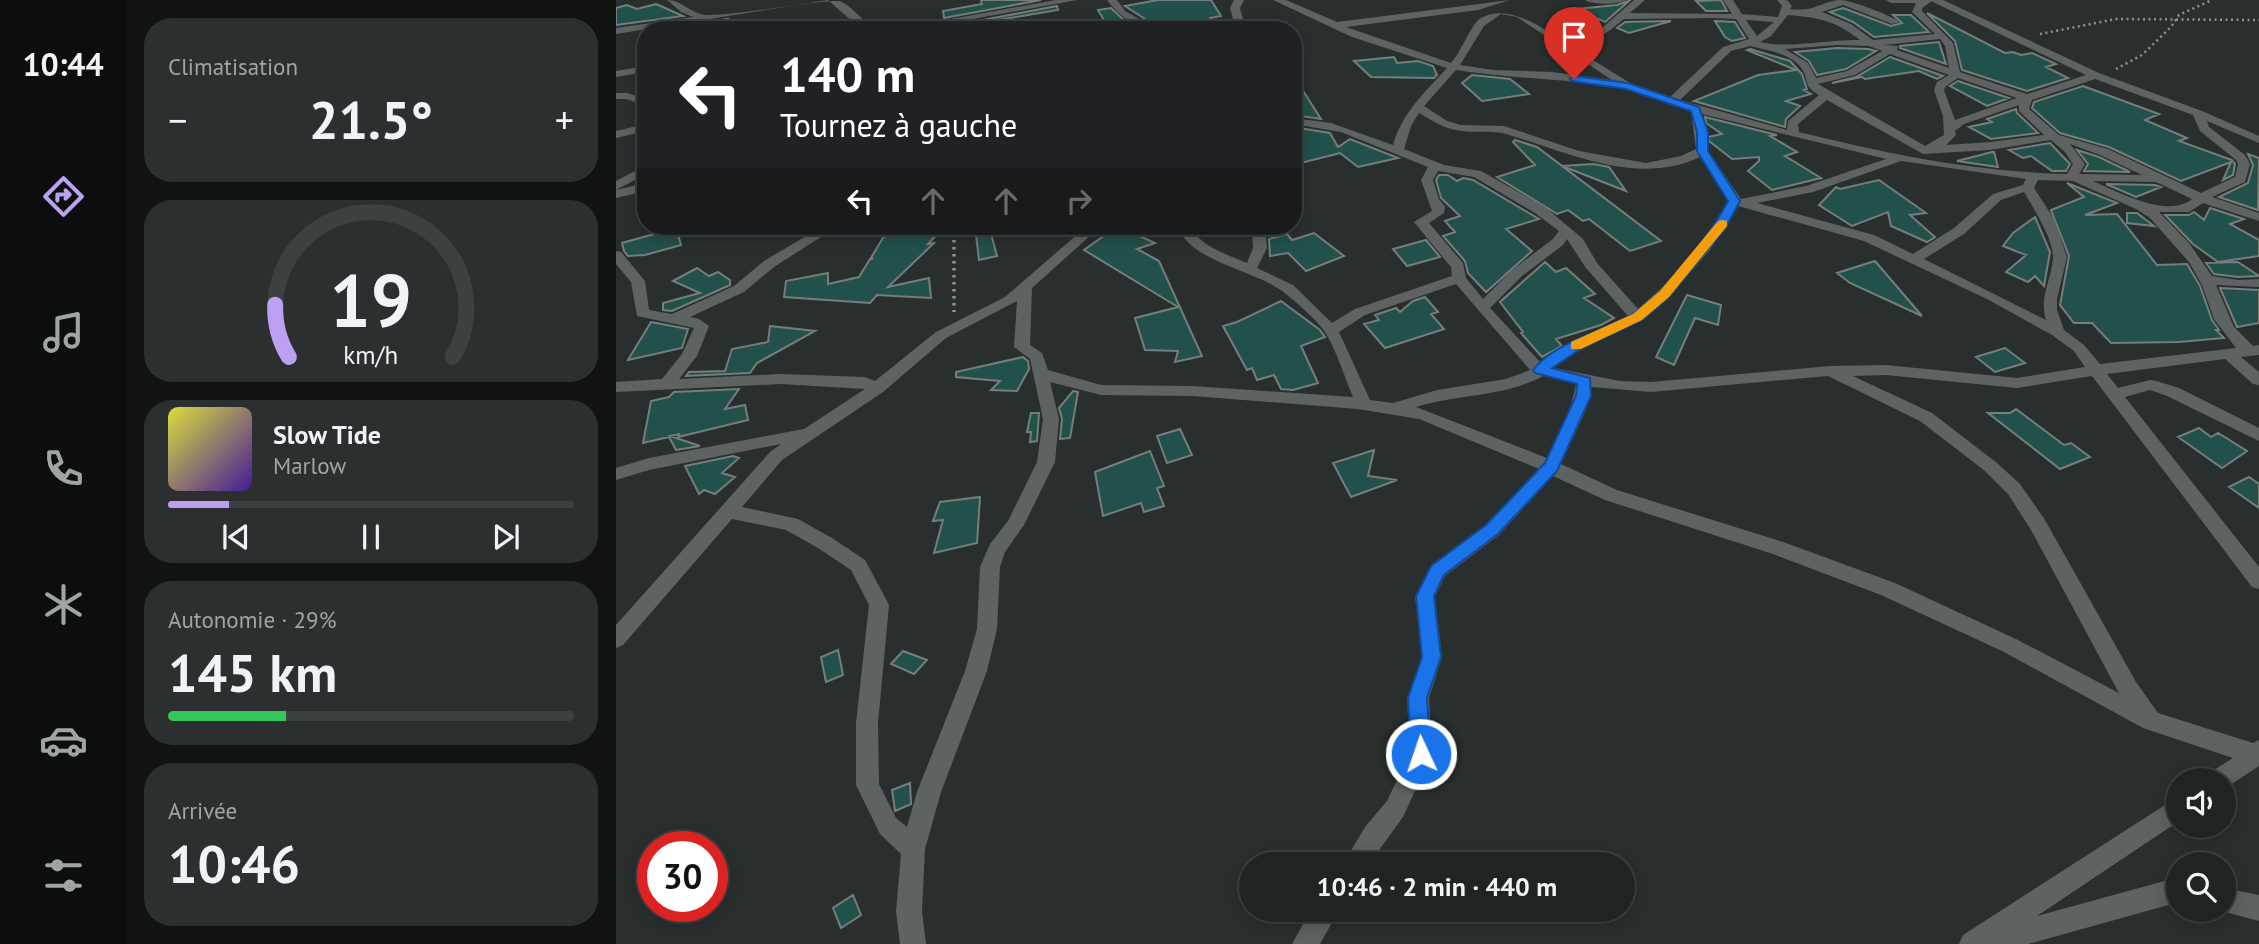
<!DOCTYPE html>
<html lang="fr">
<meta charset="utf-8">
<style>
body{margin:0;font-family:"PT Sans",sans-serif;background:#2c2f2f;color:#f1f3f6;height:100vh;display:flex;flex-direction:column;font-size:26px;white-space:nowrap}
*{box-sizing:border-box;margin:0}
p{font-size:23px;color:#a1a4a5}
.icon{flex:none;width:38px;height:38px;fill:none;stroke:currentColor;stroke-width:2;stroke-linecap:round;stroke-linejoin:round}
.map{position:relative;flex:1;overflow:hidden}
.sheet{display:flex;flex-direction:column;gap:18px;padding:18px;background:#111313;width:490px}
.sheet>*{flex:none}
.top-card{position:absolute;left:21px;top:21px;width:665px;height:214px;border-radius:28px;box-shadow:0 4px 18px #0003,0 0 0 2px #3c4040;background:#202124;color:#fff;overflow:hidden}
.fabs{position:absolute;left:1550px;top:768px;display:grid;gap:14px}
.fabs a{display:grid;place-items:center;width:70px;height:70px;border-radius:50%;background:#1f2322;box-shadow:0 4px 18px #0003,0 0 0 2px #3c4040;font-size:35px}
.speed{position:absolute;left:21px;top:831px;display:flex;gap:14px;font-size:35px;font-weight:700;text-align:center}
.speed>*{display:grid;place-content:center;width:91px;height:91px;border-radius:50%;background:#1f2322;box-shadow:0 4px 18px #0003,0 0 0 2px #3c4040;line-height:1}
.speed .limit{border:10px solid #d22;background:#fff;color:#111}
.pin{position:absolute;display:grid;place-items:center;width:60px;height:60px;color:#fff;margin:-72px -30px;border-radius:50% 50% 50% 0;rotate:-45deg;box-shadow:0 0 7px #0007}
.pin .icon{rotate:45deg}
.me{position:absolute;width:77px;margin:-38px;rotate:357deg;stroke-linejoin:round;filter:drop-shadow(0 0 5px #0008)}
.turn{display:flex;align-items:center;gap:24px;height:147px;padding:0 28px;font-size:32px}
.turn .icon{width:91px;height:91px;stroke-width:2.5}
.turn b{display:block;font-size:49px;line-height:60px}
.lanes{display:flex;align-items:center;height:66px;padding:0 28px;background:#0003;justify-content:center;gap:35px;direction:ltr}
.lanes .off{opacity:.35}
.big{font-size:52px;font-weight:700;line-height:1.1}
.sheet .tile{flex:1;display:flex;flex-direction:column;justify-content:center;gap:10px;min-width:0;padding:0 24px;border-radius:28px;background:#2c2f2f}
.sheet .dial{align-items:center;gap:0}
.dial svg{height:182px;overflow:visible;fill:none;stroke:#3c4040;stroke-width:7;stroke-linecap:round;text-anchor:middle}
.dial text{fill:#f1f3f6;stroke:none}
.song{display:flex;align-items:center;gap:21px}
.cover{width:84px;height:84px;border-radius:10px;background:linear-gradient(135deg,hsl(60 70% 55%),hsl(260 70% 35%))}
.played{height:7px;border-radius:4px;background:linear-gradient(90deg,#bca0f2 15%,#3c4040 15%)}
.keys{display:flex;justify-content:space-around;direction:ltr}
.heat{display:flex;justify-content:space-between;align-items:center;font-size:38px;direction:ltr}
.charge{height:10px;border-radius:5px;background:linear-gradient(90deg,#34c759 29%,#3c4040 0)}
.trip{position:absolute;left:623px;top:852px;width:396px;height:70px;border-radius:35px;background:#1f2322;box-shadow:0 4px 18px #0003,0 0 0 2px #3c4040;font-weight:700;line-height:70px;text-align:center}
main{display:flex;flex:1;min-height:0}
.dock{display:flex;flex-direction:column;width:126px;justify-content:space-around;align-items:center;background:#0c0e0e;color:#a1a4a5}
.dock .icon{width:49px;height:49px}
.dock .on{color:#bca0f2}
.dock b{font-size:32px;color:#f1f3f6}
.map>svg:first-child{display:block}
</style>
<main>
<nav class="dock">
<b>10:44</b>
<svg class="icon on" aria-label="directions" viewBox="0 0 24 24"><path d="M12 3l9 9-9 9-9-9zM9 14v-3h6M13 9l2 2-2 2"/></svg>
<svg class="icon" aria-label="music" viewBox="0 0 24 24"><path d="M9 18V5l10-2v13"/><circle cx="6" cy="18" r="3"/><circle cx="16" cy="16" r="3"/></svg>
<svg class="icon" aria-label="phone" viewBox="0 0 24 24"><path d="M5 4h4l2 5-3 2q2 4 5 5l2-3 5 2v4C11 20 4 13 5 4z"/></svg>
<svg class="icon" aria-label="climate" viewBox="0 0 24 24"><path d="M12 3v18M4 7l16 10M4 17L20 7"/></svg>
<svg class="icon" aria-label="car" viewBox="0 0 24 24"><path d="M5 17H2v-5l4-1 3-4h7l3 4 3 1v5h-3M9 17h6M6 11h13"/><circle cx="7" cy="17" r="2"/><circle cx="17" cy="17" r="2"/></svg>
<svg class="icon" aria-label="filters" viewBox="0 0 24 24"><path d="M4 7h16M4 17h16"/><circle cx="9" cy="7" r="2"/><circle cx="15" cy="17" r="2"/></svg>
</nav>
<section class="sheet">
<div class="tile"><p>Climatisation</p>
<div class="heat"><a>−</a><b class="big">21.5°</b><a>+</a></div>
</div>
<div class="tile dial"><svg viewBox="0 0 100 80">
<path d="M14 69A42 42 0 1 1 86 69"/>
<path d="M14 69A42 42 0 0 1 8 46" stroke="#bca0f2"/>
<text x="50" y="56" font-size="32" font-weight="700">19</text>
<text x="50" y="72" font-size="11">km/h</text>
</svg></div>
<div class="tile">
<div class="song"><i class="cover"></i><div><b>Slow Tide</b><p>Marlow</p></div></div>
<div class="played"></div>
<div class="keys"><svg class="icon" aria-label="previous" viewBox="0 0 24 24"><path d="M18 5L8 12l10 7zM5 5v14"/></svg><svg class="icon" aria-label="pause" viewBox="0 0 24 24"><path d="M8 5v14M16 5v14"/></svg><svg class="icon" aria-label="next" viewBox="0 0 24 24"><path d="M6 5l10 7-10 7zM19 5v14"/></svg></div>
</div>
<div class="tile"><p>Autonomie · 29%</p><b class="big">145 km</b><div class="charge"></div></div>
<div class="tile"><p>Arrivée</p><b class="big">10:46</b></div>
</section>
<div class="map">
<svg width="1643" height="944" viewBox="0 0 1643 944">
<rect width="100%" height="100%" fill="#292f2e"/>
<path fill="#22514b" stroke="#767d7b" stroke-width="2" d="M365,0h60l-97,18 -1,-7 39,-7z
M542,0h53l10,16 -11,2 9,12h-57l-37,-24z
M1105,0l6,11h-21l-10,-10z
M1012,1h1l-24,21 -28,-13 40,-4z
M40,4l27,12 -67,9v-17l11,-3 10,4z
M441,6l1,4 -66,11 1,3 -47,6v-3z
M495,8l17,16 13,6h-31l-12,-20z
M1227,8l48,18 11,-3 -9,-8h18l18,17 -55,5 -21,-15 -23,-10z
M1311,13l78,40 8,-1 8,3 11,-2 24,11 -10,3 22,11 -41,13 -65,-21 -7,-29z
M112,19l-3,11h-66z
M1055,21l-42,12 -12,-5 8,-6z
M1099,21l20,1 10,16 -13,3 -7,-4z
M1323,42l7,22 -46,-16v-2z
M1221,48l31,1 8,2 -30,18 -29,6 -8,-14 -14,-9z
M1134,49l40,12 12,13 5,15 -3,1 7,4 -25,7 14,5 -14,13 -1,8 -91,-26 64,-26 38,-5 -49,-20z
M778,57l3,6 21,-2 15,5 4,9 -3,3 -63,-1 -17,-16z
M1274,57l53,19 -6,3 -18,-8 -54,8 -3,-2 -30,6 24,-6z
M677,75l28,44 -28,-4z
M856,75l38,4 19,15 -47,7 -20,-18z
M1342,81l51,17 -22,8 -37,-20z
M1467,86l76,28 -14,6 42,18 -8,3 53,19 3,4 -2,11 -10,5 8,-18 -50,19 -72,-34 -49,-14 -28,-25 2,-6z
M1400,109l1,4 21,20 -47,6 -22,-12 23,-5 -5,-3z
M1089,117l72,18 -7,1 27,16 -12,4 36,22 -49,12 -24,-19 11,-10v-4l-27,2 -23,-18 -1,-4 14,-3 -16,-11z
M677,127l37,6 8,14 12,-8 48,19 -40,9 -18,-14 -47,12z
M899,140l22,7 124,94 -31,10 -41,-32 -6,2 -15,-11 -11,4 -60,-37 38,-12 -22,-23z
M1434,143l20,21 -4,7h-14l-21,-15 -8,2 -14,-8z
M1461,150l22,7 31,15 -46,-1 4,-7z
M1378,152l4,15 -41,-6 35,-9z
M1632,154l11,4 -1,52 -39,-13 29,-14 5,-18z
M977,164l16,3 17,24 -64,-25z
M823,175h9l9,6 6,-3 10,2 66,39 -33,10 26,22 -46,41 -18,-19 -3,-12 -22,-25 12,-4 -10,-11 15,-5 -19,-18 -5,-18z
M1263,180l47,33 -16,2 25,22 -8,5 -36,-16 -3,-14 -36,14 -33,-21 17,-18 4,2z
M1451,183l50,20 -32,12 32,-1 40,51 30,-1 13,22 12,34 7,10h-3l8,8 -45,4 -68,1 -19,-20h-18l-14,-18 9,-49 -18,-46 33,-13z
M1490,184l49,1 6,2 -25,10z
M1594,208l34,11 -14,5 29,16v16l-41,6 -25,-18 -28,-29h24l5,-3 10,8z
M1511,213h10l17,13 -27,-3z
M1419,217l15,35 -6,34 -9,-10 -7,6 -22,-10 20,-17 -23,-9 10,-13z
M274,226l50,5 -12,13 6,-1 -46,44 41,-9 2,20 -54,-3 -7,8 -86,-6 2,-16 42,-8v11l31,-7 11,-18h3l-2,-1z
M359,226h14l8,30 -18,4z
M502,226l37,17 -18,6 22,12 43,95 -27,6 3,-11 -33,-1 -10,-32 43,-11 -94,-57z
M60,228l5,17 -36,10 -17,1 -4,-5 -2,-8z
M698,233l30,23 -38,15 -18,-18 -18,3 -1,-17 18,-5 5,6z
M810,240l14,17 -33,9 -14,-17z
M1259,261l47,55 -72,-33 -13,-10z
M929,262l11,10 10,-4 29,26 -11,4 30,20 -13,7 -45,14 6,7 -20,11 -21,-24 2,-1 -23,-30z
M1622,262l21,14 -21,1 -24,-3 -8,-11z
M81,268l12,8 9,-4 12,8v5l-58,26 -9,-1v-7l37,-10 -27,-12z
M1604,288l39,2v33l-22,4z
M1071,295l34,10 -3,20 -23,-7 -21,47 -18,-8z
M809,297l13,15 -7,2 13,15 -59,19 -21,-24 15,-4 -4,-5 21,-7 4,4 13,-11z
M665,301l39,29 5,7 -24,9 17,37 -25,7 -12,-1 -7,-14 -17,5 -5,-12 -5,2 -24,-44 14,-4z
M35,322l37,7 -6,19 -54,12z
M154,326l45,5 -58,32 -7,10 -64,3 3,-4 36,-1 7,-22 36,-7z
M1389,348l20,15 -30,9 -19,-15z
M407,357l5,4 1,8 -12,22 -26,-1 9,-9 -44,-4v-5z
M123,389l-14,20 20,-4 3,15 -70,17 1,-3 -9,2 30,10 -24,4 -7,-13 -26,6 8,-42 18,-4 5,-5z
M457,391l5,1 -8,46 -10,1 2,-20 -3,-11z
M1400,409l48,36 7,-2 19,14 -30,12 -72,-56h22z
M415,413h8l-2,28 -7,1 1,-10h-4z
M1583,428l12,9 7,-4 29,18 -25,17 -44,-31z
M564,429l12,26 -25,8 -10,-27z
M758,450l-6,26 29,4 -46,17 -18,-34z
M534,451l14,35 -7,2 7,18 -20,6 -3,-9 -38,13 -8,-44z
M117,456l6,2 -17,15 13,4 -20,17 -11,-4 -5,4 -14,-28z
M1633,477l10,7v24l-30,-21z
M364,497l-3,46 -43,10 9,-33 -10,1 7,-19z
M222,650l5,25 -17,7 -5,-25z
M287,651l24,9 -13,14 -23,-10z
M294,783l1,21 -16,7 -3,-21z
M237,895l8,20 -20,13 -8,-20z"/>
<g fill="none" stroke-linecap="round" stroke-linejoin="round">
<path stroke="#8f9493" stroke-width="2.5" stroke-dasharray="2 3.5" stroke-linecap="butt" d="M1424,34l76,-15 143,1
M1500,69l26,-14 29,-28 8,-12 33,-15"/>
<path stroke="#8f9493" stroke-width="3.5" stroke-dasharray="2.5 4.5" stroke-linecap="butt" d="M338,226v86"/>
<path fill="#5f6262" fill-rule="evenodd" d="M51,0c15,0 24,14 39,15 31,1 109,-15 134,-14 12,6 23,18 32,29h-10l-34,-30 -212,34v-6l77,-11 -12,-5z
M440,0h21l-164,30h-23z
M491,0h10l8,11 34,19c-22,0 -39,-13 -52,-30z
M618,0h10l-4,8 6,22h-10l-6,-22z
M657,0h13l51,22 173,-22 -32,10 -132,17 105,36c11,-13 16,-30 27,-43 28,-20 66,9 92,25l33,-18 31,-27h11l-15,13 102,1 -9,-14h10l9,14 36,3 4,-11 -5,-6h10l5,6 -2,3c24,3 28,-6 49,-9 11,0 49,14 61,22l-8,2 -49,-19 -21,7 29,12 22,16 62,-6 -23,-22 4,-9h-25l-5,-3h57l156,73 103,38 57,25v7l-52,-22 2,6 36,28 5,9 -5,18 -33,15 47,16v8l-56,-18 -14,9h-30l30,31 23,33 26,4 21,-1v8l-43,-2 18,42 19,19 6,-1v10l-18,2 18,15v13l-6,-1 -28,-25 -118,15 11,14 32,-8 6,1 23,7 80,40v13l-92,-45 -17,-6 -25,7 134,170v22l-7,-2 -160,-211 -75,12 -131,-13 -33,1 79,37 65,50 23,21 25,36 91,162 22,31 95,30 6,-3v26l-35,23v-9h-16l3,-8 22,-14 -90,-30 -139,-76 -123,-57 -108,-41 -168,-54 -52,-24 -54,59 -54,41 -10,20 7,61 -13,41 3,56 -29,63 -34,47h-26l22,-37 22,-26 23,-48 -3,-55 15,-41 -7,-61 16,-30 54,-41 54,-56 -120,-50 -61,-10 -165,-13 -92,-1 -51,-13 9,37 -4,43 -31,63 -19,27 -5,15 -3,62 -10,42 -46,121 -16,57 -3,62 4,33h-26l-4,-33 5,-57 -21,-20 -24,-49v-62l13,-118 -18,-35 -33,-22 -32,-18 -54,-11 -109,126 -7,3v-23l154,-173 11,-8 -132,26 -33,10v-12l33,-10 155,-29 61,-40 -84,-5 -165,8v-10l46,-3 20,-25 12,-26 -57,-12 -6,-34 -15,-18v-13l5,1 24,29 4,29 23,4 62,-28 30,-25 59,-35h15l-64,41 -30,25 -54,25 9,2 10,7 -12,30 -18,23 102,-5 83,3 11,4 61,-49 69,-35 82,-71h14l-69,62 -2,57 12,8 6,17 53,15 92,1 160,11c-9,-21 -16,-46 -28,-65 -10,-14 -26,-27 -39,-38 -26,-23 -98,-32 -108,-68h13c7,20 38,29 56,37l6,-15 -1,-22h13l2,22 -10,20 36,17 39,38 23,-14 97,-33 -1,-9 -37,-45 18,-11 -11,-31 7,-13 -87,-35 -48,-8v-6l38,5 62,22c9,-32 32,-53 54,-77l-95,-31zM1316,1l1,1 153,73 -59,19 -67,-22 -7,-29 -31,-32v-3zM885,14l16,3 95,63 -60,-8 -59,-2 -33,-5 24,-39zM1172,15c32,3 46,5 72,25 -31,-1 -72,9 -100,2l11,-6zM1098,18l22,1 13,20 -26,8 -53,50 -40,-14 -53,-33 32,-19 15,-12zM1130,20l28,2 -17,14zM1324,39l5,7 4,22 -52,-18 1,-4 -14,-1zM1221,45l32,1 13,5 -35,20 -31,7 -8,-15 -23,-14zM1134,46c16,4 41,7 52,23 8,13 0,16 17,26l-31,26 -1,9 -107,-30 51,-49zM1274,54l59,21 -12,7 -3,8 9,26 1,19 -19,11 -107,-62 37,-9zM840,70c55,9 112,8 167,19 23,4 46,14 68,22l5,38 -15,7 -35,7 -67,-12 -75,-25 -43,-1 -14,-4 -23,-15zM1342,78l59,20 -62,22 -11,-30 2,-4zM1479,79l98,36 7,16 36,29 2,4 -3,13 -34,16 -93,-44 -49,-14 -30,-26 3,-9zM1211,100l96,54 67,-4 61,-10 14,12 8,12 -6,10c-91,-2 -180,-20 -268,-42l-1,-8zM1403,105v6l25,24 -54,7 -44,3 10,-10 -1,-4 9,-7zM803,113c14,8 27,17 44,18 14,2 30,-1 43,3 62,18 130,53 194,23l28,44c-20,41 -55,78 -90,108l-41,-46 -14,-24 -38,-32 -64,-36 -37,-6 -40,-16 7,-23zM1086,114l184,45 -80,27 -65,13 -33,-48zM1454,144l30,11 42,20 -63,-1 6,-10zM1285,161l125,18 -3,6 -30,9 -39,34 -41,26 -39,-19 -117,-32 56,-11zM822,171l36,6 61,36 24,18 -6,8 -41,31 -29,29 -17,-21 -3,-15 -34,-40 15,-10 1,-6 -6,-8 -6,-19zM1422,180l35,1 63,28 14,9 39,44 13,23 12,34 22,29 -136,16 -16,-19 -20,-15 -7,-20v-11l10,-42 -13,-38 -20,-31zM1477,181l63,1 36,17c-24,20 -74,-7 -99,-18zM1408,192c10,17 30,48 29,67 -2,22 -14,38 -7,61l-122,-61 40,-25 37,-34zM1122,206l126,35 123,58 65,36 22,16 11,16 -68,11 -131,-13 -56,1 -179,16 -31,-1 -66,-13 30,-21 58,-27 27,-23 41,-47zM951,239l19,29 42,48 -54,25 -33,22 -51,-55 32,-32 41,-31zM840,284l74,86 -24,9 -69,11 -44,13 -23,-3 -31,-68 26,-17zM401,301l-3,46 16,12 13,60 -6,43 -29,59 -18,23 -10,23 -3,62 -12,42 -48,121 -10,35 -11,-9 -17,-34 -1,-61 11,-118 -3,-6 -21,-39 -33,-22 -34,-19 -56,-12 40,-47 101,-68 63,-54zM927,376l33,8 -6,26 -23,48 -131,-51c41,-13 89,-10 127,-31zM1212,376l92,45 65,50 23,23 23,36 88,163 -101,-53 -123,-57 -109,-40 -169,-53 -56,-26 25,-54 5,-23 60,5z
M969,0h41c-9,5 -32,5 -41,0z
M30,66v6l-30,5v-6z
M0,93h11l19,6v7l-20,-7h-10z
M30,124v7l-30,7v-7z
M30,165v9l-30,16v-9z
M30,183v8l-30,7v-8z
M1563,796v25l-142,95 142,-39v25l-151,42h-69l4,-9z
M1608,888l35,7v26l-41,-11h6z
M695,910h28l-19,34h-28z"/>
</g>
<path fill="#1a73e8" stroke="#114b97" stroke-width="2" d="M958,76l54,7 71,24 9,25v19l32,50 -15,28 -56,68 -27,23 -58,27 -32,21 38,10 1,18 -34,75 -59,63 -54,41 -10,21 7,61 -14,41 4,56 -3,7 -7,3 -7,-3 -3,-7 -3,-56 14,-41 -6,-61 15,-30 55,-41 59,-62 31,-67 1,-12 -42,-11 -2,-3c22,-28 68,-38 98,-55 33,-19 80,-81 97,-114l-31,-50v-19l-6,-21 -65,-22 -55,-8 -1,-2z"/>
<path fill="#f59e0b" d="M1107,220l4,1v5l-58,71 -27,23 -61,29h-10v-7l62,-28 27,-23 58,-70z"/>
</svg>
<div class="fabs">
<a><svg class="icon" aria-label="sound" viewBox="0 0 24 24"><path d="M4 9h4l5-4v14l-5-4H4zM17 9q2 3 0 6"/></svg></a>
<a><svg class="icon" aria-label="search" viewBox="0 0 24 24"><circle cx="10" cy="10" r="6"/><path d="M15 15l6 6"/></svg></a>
</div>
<div class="speed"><div class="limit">30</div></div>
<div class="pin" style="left:958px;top:79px;background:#d93025"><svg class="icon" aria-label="arrive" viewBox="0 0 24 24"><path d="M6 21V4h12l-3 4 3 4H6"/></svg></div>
<svg class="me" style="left:805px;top:754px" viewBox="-20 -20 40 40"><circle r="17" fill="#1a73e8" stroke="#fff" stroke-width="3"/><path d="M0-11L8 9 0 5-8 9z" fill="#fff"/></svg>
<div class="trip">10:46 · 2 min · 440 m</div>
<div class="top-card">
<div class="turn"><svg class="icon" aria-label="left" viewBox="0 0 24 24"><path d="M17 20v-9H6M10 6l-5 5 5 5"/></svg><div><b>140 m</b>Tournez à gauche</div></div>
<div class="lanes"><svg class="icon" aria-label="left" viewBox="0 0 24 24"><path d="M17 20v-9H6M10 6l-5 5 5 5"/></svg><svg class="icon off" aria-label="ahead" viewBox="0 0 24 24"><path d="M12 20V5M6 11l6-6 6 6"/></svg><svg class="icon off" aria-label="ahead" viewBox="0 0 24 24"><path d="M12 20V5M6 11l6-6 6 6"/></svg><svg class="icon off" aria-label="right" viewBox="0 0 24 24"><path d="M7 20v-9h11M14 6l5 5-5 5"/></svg></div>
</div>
</div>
</main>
